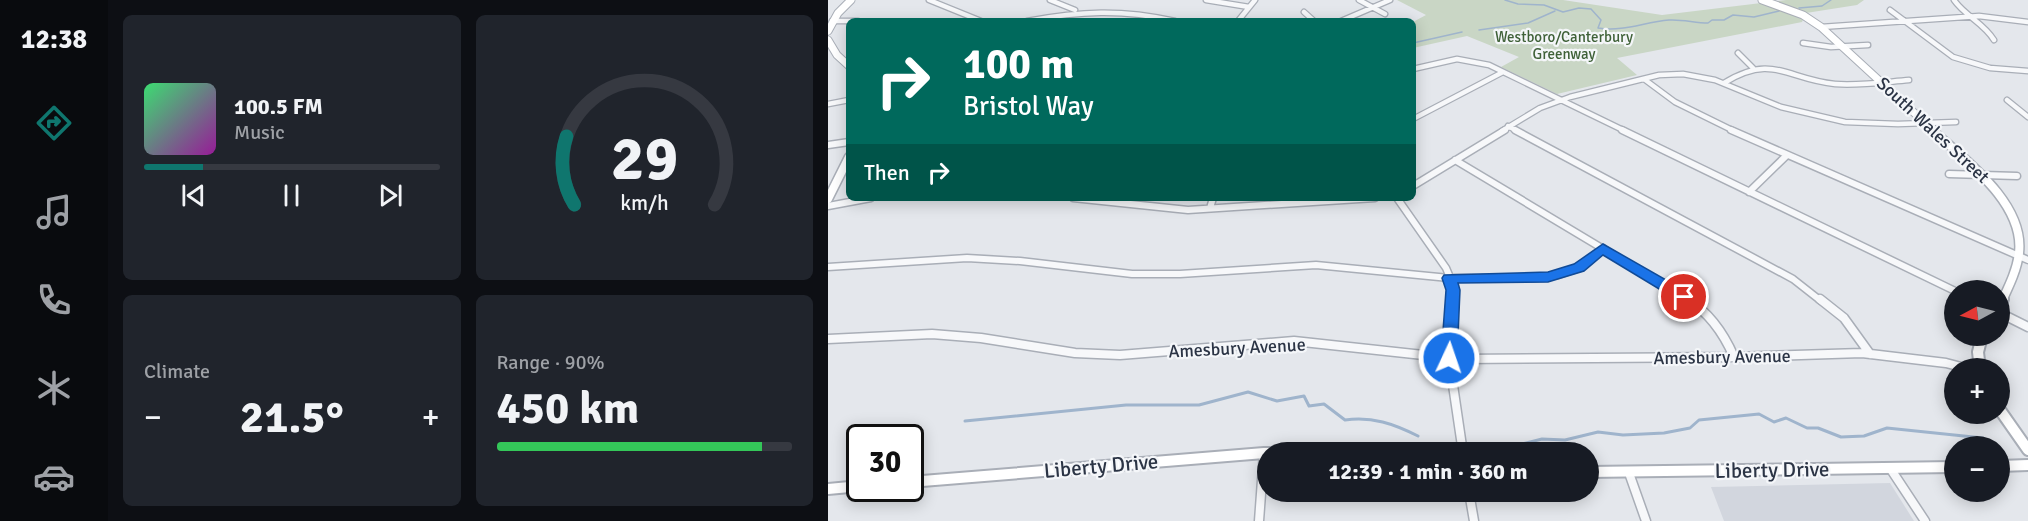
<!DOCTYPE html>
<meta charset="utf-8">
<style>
body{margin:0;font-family:Signika,sans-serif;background:#20242c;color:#f1f3f6;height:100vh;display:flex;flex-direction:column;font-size:22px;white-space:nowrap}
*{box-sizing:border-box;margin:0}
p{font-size:20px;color:#9ea1a6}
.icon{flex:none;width:33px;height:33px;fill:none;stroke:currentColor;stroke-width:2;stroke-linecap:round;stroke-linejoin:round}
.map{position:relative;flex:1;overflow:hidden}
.panel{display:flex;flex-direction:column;gap:15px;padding:15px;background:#0d0f14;width:720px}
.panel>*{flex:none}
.top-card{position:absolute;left:18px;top:18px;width:570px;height:183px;border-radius:9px;box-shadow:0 3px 15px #0003;background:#00695c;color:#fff;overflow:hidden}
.needle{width:39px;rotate:263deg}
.controls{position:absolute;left:1116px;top:280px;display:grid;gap:12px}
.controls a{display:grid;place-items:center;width:66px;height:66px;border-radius:50%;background:#171b24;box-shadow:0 3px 15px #0003;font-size:30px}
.speed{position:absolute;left:18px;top:424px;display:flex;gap:12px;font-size:30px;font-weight:700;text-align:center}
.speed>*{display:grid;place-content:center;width:78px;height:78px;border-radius:50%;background:#171b24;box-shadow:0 3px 15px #0003;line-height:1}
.speed .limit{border:3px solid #111;border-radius:9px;background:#fff;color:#111}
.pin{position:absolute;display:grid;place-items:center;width:51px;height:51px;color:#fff;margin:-26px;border:3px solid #fff;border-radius:50%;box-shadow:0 2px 6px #0007}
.me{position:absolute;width:66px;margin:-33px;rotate:3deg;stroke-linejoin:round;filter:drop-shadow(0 0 4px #0008)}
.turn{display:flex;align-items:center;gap:21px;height:126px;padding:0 18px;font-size:27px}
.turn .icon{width:78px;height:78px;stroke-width:2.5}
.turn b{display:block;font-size:42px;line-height:51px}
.then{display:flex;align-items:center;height:57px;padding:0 18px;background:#0003;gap:12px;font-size:22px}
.big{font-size:45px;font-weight:800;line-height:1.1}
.panel .card{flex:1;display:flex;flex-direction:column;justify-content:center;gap:9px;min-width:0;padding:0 21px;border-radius:9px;background:#20242c}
.panel .dial{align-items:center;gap:0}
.dial svg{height:156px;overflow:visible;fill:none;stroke:#363941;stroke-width:7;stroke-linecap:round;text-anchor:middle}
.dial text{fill:#f1f3f6;stroke:none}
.song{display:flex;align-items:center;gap:18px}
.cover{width:72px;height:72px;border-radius:9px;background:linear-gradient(135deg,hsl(140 70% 55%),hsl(300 70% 35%))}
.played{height:6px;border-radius:3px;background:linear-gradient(90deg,#0f766e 20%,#363941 20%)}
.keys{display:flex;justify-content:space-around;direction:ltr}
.heat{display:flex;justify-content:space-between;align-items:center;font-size:33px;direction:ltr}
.charge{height:9px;border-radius:4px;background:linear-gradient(90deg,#34c759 90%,#363941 0)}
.panel .tiles{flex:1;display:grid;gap:15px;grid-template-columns:repeat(2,1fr)}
.trip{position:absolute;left:429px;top:442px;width:342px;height:60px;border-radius:30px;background:#171b24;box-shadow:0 3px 15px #0003;font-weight:800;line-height:60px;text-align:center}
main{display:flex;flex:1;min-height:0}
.dock{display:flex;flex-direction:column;width:108px;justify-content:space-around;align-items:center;background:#090b0e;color:#9ea1a6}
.dock .icon{width:42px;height:42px}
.dock .on{color:#0f766e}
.dock b{font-size:27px;color:#f1f3f6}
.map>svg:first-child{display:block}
</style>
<main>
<nav class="dock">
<b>12:38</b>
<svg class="icon on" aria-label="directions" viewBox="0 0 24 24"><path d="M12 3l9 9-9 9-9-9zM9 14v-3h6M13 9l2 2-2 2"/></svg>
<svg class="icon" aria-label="music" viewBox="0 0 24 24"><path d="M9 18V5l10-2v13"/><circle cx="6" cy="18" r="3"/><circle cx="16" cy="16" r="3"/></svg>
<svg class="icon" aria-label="phone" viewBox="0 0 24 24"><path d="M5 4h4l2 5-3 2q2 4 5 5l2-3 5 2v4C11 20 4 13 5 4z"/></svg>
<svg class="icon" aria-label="climate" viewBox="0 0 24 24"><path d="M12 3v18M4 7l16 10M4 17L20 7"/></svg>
<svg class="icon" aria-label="car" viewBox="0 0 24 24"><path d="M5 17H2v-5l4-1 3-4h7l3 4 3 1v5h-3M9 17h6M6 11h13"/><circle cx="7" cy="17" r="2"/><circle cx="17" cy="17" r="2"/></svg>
</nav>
<section class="panel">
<div class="tiles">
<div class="card">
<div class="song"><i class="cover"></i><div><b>100.5 FM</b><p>Music</p></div></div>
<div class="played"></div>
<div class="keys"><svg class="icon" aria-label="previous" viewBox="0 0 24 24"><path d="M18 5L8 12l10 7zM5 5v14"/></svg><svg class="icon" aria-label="pause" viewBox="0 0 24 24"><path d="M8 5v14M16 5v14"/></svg><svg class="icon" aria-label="next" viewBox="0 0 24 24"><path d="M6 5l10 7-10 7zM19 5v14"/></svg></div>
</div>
<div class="card dial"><svg viewBox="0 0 100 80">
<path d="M14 69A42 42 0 1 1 86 69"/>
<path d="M14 69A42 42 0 0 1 10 34" stroke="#0f766e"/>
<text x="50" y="56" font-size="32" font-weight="700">29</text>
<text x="50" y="72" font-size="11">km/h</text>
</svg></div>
<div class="card"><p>Climate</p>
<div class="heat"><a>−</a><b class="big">21.5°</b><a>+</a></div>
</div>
<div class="card"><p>Range · 90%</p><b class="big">450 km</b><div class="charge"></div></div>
</div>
</section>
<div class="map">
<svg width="1200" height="521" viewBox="0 0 1200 521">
<rect width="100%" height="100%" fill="#e4e7ec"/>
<path fill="#d2d6de" d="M1062,483l24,38h-190l-13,-34z"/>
<path fill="#c9d6c5" d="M569,0h166l99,15 124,-15h78l-7,5 -51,8 -4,9 -185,36 20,17 -80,19 -56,-27 18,-10 -52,-21 -54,12v-26l13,-7z"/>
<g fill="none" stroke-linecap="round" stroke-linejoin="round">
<path stroke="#9fb4cc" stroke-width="1.5" d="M677,0l13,4 26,1 19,7 16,-4 12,1 10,11 -3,8c26,4 46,-6 71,-8 13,-1 26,3 39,3l4,-3h12l9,-5 21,2 25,-6
M971,8l23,-2 9,-6
M651,30l49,-7 27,-12
M585,43l49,-11"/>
<path stroke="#9fb4cc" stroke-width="3" d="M137,421l161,-16h73l49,-13 29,9 27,-5 5,10 15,-2 21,16c27,-4 49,4 73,16
M690,445l24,-6 23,1 33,-8 25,3 41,-2 26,-5 9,-8 60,-6 15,8 12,-4 21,10h11l23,9 23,-1 23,-8 96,10"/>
<g stroke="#a9aeb7" stroke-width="7">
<path id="street-far2" d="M101,0l52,21
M222,0l25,10
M378,0l43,7
M531,0l26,14
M1126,0c11,16 30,23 40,40
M1062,10l63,47 37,11 38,3
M476,12l10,9
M4,21h26
M199,21c53,-10 95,-12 148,0
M410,21l17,-21
M513,21l49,-21
M993,27l158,-11 49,6
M975,43l28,4 37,-2
M910,53l15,15
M585,69l44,-10 32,6 136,66
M816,79l31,23 59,29
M896,83c49,-30 62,-4 111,1 24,2 50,-2 74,-4
M1179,100l21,17
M0,104l21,-4
M585,119l90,-47
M680,126l9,5
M674,131l38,-23 30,-11 89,-22 24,-1 32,6 66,27 64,15 53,2 58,-2"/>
</g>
<g stroke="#a9aeb7" stroke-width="9">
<path id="street-far1" d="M687,130l278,149 28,22
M794,130l333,161
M903,130l297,130
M0,145l21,-3
M627,160l235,141
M1121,174l68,2
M585,186l92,-56
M921,192l38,-37
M245,198l115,12 187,-12
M569,198l49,70 6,14 -1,19
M0,206l43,-8
M382,208l3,-10
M0,267l139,-9 53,3 112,13h48l136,-9 133,13h86l23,-3 21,-7 24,-20"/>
</g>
<g stroke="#a9aeb7" stroke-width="11">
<path id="street" d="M623,299l-2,59 14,95
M859,299c23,14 37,35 47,58
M992,299l24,19 26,36
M1172,313l28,14
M0,339l104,-5 49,4 94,15 45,2 174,-14 166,18 274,-2 128,-4 84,10 23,6
M1062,468l35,53
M801,473l17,48
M641,492l5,29
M431,521l5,-68"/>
</g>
<g stroke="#a9aeb7" stroke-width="9">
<path id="secondary-far2" d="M934,0l41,15 18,12 113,104
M0,31l10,-18 13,-13
M0,40l9,15 12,11"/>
</g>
<g stroke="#a9aeb7" stroke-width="11">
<path id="secondary-far1" d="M1104,130c33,30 93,73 87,123 -2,17 -10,33 -17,48
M0,199l21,-42"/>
</g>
<g stroke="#a9aeb7" stroke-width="14">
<path id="secondary" d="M1172,305l3,-6
M1152,369l-2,-17 4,-16
M1172,410l28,40
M1172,466l28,-1
M760,472l366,-5
M82,482l354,-29h28
M0,489l32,-3"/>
</g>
<use href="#street-far2" stroke="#f7f8fa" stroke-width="4.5"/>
<use href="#street-far1" stroke="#f7f8fa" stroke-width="6"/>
<use href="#street" stroke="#f7f8fa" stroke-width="8"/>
<use href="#secondary-far2" stroke="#fff" stroke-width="7"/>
<use href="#secondary-far1" stroke="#fff" stroke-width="8"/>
<use href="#secondary" stroke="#fff" stroke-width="10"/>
</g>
<path fill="#1a73e8" stroke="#114b97" stroke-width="1.5" d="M775,244l86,49 3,4 -3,4h-10l-76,-46 -19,16 -36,11 -90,1 2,7 -3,68 -2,4 -6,2 -6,-2 -2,-4 5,-68 -4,-12 2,-3 104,-3 26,-8z"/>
<g text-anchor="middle" stroke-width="4.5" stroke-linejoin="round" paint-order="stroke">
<g font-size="15" fill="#3f6138" stroke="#f4f6f9">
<text x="736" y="42">Westboro/Canterbury<tspan x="736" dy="17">Greenway</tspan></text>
</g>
<g font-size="18" fill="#2b3445" stroke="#f4f6f9">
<text transform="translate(1105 130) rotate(43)" y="6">South Wales Street</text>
<text transform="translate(409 348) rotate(-3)" y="6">Amesbury Avenue</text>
<text transform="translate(894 357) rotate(-1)" y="6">Amesbury Avenue</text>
</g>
<g font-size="21" fill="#2b3445" stroke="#f4f6f9">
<text transform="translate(273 466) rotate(-5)" y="7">Liberty Drive</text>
<text transform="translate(944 470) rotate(-1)" y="7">Liberty Drive</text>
</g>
</g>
</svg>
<div class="controls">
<a><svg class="needle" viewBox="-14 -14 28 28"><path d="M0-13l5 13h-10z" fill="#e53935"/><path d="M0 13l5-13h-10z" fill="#9ea1a6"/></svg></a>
<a>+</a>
<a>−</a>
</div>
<div class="speed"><div class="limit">30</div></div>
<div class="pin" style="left:856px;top:297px;background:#d93025"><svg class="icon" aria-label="arrive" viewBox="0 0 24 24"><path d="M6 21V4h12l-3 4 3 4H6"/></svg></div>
<svg class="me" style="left:621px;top:358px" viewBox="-20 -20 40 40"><circle r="17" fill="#1a73e8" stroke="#fff" stroke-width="3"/><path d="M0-11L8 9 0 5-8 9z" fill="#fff"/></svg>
<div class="trip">12:39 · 1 min · 360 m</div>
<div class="top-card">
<div class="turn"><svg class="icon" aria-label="right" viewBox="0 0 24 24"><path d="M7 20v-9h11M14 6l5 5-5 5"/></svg><div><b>100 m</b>Bristol Way</div></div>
<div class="then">Then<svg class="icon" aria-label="right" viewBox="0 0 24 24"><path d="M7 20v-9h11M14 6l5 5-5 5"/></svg></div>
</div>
</div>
</main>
